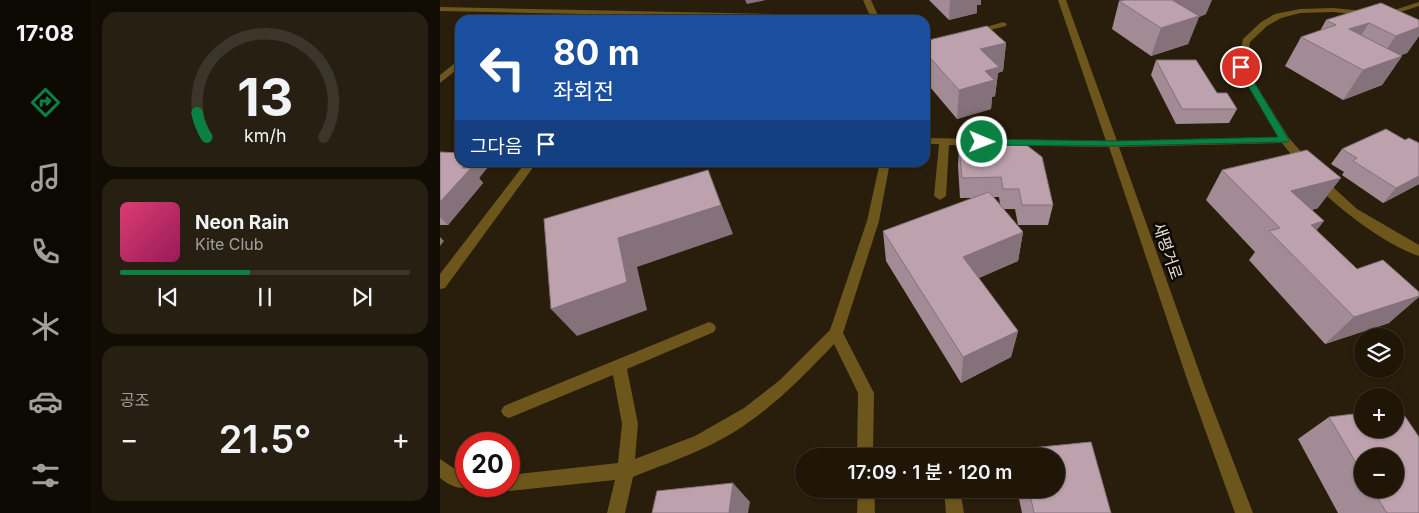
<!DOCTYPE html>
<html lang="ko">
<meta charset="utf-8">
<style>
body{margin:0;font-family:Inter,"Noto Sans KR",sans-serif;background:#271f12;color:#f1f3f6;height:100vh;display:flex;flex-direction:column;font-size:19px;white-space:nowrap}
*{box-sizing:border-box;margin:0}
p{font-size:16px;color:#a19f9c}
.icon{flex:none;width:28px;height:28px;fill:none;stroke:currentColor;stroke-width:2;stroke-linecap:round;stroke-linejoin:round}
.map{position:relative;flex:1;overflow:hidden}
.drawer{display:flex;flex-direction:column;gap:12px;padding:12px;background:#110c04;width:350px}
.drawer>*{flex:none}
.guide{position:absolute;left:15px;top:15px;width:475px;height:152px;border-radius:15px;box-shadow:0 1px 4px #0004,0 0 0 1px #3c3529;background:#1a4fa0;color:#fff;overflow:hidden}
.buttons{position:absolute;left:914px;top:328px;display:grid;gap:10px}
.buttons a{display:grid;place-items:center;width:50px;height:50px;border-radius:50%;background:#1f1608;box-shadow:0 1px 4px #0004,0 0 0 1px #3c3529;font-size:25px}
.speed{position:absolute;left:15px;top:432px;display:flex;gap:10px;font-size:25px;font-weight:700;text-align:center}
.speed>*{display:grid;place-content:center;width:65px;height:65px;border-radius:50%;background:#1f1608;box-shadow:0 1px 4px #0004,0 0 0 1px #3c3529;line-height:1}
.speed .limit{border:8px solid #d22;background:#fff;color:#111}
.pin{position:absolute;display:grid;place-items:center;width:42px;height:42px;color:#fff;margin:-21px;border:2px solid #fff;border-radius:50%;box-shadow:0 1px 5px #0007}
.me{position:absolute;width:55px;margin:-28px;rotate:91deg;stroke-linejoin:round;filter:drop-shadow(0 0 4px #0008)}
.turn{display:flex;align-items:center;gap:18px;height:105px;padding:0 15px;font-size:22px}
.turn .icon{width:65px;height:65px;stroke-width:2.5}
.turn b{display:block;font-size:35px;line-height:42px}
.then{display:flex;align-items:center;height:48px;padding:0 15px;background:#0003;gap:10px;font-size:19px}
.big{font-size:38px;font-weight:600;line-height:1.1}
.drawer .tile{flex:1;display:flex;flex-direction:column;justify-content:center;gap:8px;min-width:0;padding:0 18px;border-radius:15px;background:#271f12}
.drawer .dial{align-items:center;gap:0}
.dial svg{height:130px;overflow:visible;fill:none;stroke:#3c3529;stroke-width:7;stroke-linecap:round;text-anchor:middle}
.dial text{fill:#f1f3f6;stroke:none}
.song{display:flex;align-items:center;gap:15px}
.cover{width:60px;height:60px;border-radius:8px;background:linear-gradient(135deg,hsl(340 70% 55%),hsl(330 70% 35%))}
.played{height:5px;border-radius:2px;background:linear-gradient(90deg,#0b8043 45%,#3c3529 45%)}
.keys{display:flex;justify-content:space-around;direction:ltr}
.heat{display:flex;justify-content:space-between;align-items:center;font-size:28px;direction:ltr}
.trip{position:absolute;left:355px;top:448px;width:270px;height:50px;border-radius:25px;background:#1f1608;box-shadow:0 1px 4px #0004,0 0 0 1px #3c3529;font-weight:600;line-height:50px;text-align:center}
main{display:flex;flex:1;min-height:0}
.dock{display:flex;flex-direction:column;width:90px;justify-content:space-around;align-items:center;background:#0c0903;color:#a19f9c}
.dock .icon{width:35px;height:35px}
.dock .on{color:#0b8043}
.dock b{font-size:22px;color:#f1f3f6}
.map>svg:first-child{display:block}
</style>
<main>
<nav class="dock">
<b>17:08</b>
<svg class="icon on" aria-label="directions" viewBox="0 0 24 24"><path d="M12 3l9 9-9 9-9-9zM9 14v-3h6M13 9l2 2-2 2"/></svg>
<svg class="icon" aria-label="music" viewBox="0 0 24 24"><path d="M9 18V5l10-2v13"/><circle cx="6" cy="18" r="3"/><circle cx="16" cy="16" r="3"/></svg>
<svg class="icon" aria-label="phone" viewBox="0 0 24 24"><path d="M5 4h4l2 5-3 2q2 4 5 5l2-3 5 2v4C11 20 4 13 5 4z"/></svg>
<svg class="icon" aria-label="climate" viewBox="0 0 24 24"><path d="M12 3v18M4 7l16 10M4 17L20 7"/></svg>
<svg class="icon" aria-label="car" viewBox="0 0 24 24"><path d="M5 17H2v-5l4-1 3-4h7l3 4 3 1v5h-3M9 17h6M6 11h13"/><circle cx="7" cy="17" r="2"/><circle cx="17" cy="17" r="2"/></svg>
<svg class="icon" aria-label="filters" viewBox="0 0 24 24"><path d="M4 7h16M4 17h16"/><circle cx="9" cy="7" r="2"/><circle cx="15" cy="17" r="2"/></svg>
</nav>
<section class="drawer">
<div class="tile dial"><svg viewBox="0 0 100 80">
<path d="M14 69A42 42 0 1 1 86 69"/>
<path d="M14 69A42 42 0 0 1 8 54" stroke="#0b8043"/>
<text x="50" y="56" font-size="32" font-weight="700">13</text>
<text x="50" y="72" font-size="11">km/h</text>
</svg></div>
<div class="tile">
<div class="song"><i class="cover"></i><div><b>Neon Rain</b><p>Kite Club</p></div></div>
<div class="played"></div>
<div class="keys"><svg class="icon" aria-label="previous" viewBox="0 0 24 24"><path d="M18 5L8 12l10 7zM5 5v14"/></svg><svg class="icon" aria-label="pause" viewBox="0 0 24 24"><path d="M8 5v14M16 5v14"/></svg><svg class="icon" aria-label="next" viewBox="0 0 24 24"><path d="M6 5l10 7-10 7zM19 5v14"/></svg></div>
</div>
<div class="tile"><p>공조</p>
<div class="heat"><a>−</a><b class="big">21.5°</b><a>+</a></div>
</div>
</section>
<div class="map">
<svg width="979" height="513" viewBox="0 0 979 513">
<rect width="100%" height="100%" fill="#291d0b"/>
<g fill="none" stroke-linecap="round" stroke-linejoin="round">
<path fill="#6c561b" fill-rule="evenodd" d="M423,0h8l9,20 -440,-9v-4l430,9z
M618,0h8l51,141 161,-4 -41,-70 6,-28 18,-17 14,-8 25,-5 33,-1 52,5 34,-11v4l-34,11 -52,-5 -33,1 -19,5 -14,8 -17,16 -5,25 44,71 22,25 1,3 -1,3h-8l-21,-26 -163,4 85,238 49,128h-18l-46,-128 -80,-238 -160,-2 -3,51 -6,4 -6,-4 5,-52h-14v-6l181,3z
M563,22l4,2 -1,2 -32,8 -4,-2z
M20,59v8l-20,16v-8z
M86,162h11l-92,126 -5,1v-15z
M440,162h10l-11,59 -36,112 31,60 -1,63h-16l1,-63 -24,-49c-38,40 -78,81 -130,104 -23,11 -47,19 -71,29l-8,36h-18l8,-33 -106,11 -6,-2 -1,-3h7v-11l109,-12 4,-39 -9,-49 -104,43 -5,-2 -3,-5 3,-5 200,-82 5,-2 5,2 2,4 -2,4 -87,37 11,55 -3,35 60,-23 49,-28 36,-28 50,-50 37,-109z
M879,177l4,1 34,31 62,36v11c-33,-11 -81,-47 -104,-72l-2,-3z
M0,459l18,12 8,1v14h5c-12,5 -22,-1 -31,-8z
M418,489h16l1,24h-18z
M504,489h16l4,24h-18z"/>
</g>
<path fill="#a38b95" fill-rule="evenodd" d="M489,0h52v5h-4v8l-28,7z
M679,1l87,13 -7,3 -11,27 -37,12 -39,-27z
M886,20h93v16l-12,17 -6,2 1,1 -20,29 -39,15 -58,-34 16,-29 19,-6z
M485,41l81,2 -3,28 -5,2 -3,23 -3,1 -1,12 -34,10 -32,-38z
M716,60l81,49 -8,14 -53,1 -25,-49z
M519,145l94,60 -5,20h-30l-3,-16h-11l19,23 -5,29 -39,17 39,53 -7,26 -50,26 -75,-122 -3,-30 90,-33h-13l-2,-32zM554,197h5l1,7z
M902,149l77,35 -36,19 -41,-28 2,-3 -13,-8z
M0,152l47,16 -8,10 4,5 -35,42h-8z
M782,170l96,38 -6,2 5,21 72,92 -64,21 -76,-84 6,-8 -49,-52z
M889,417l90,96h-81l-40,-74zM922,456l33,33h-33z
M651,442l20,71h-89l-5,-24h39v-33h-37l2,-7z"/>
<path fill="#847179" d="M305,0h21l-19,4z
M510,0h31v5h-4v8l-28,7z
M731,0h41l-6,14 -7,3 -11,27 -37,12z
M929,23l-18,28 -2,-22z
M979,27v9l-12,17 -31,11 20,-28z
M566,43l-3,28 -5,2 -3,23 -3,1 -1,12 -34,10 2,-29 21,-41z
M962,56l-20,29 -39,15 20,-30z
M27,162h15l5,6 -8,10 4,5 -35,42 -8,-8v-15l22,-34z
M268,170l25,64 -96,33 10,43 -70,26 -26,-27 67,-71z
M979,176v8l-36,19 13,-15z
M901,178l-23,30 -45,12 18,-29z
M884,221l-23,29 10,-25z
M583,232l-5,29 -57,24 2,-28z
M0,237l4,4 -4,5z
M979,296v1l-30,26 -64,21 29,-27z
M578,331l-7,26 -50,26 2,-26z
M293,483l17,19 -2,11h-19z"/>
<path fill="#bda2ad" stroke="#847179" d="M685,0h47l27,16 -38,12 -42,-27z
M941,3l38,17v7l-23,9 -27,-13 -20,6 53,27 -39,14 -62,-33 35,-12 -10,-5z
M547,26l19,17 -26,6 19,18 -14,4 9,9 -35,10 -34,-38v-11z
M716,60h40l21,33h10l10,16h-55z
M946,129l19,11 4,-2 10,5v33l-23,12 -43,-27 4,-3 -15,-9z
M585,144l17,13 11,48h-31l-3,-16h-16l-2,-12 -39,1 -3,-33z
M867,150l34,28 -50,13 33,30 -13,4 46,44 26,-9 36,32v4l-65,21 -85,-86 11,-3 -58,-58z
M0,152l20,1v9h7l-5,6h9l-31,34z
M268,170l13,35 -103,33 9,44 -76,27 -7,-90z
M549,192l34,40 -60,25 55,74 -55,26 -80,-126z
M955,409h5l19,28v76h-32l-15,-24h23v-33h-33v17l-33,-56 33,-4v16h33z
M651,442l20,71h-77l-5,-24h27v-33h-33l-2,-7z
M293,483l-4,30h-77l5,-22z"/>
<path fill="#0b8043" stroke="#07532c" d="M798,65l7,2 44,73 -1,2 -174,4 -132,-1 -5,-3 5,-3 132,2 164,-4 -41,-70z"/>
<g text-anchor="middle" stroke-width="5" stroke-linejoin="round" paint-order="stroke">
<g font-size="16" fill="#e6ddd2" stroke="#0d0803">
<text transform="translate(728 251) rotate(71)" y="6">새평거로</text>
</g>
</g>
</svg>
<div class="buttons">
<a><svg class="icon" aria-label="layers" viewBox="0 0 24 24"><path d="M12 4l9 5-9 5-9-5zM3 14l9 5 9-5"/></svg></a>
<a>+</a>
<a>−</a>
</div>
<div class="speed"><div class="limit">20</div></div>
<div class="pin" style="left:801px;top:67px;background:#d93025"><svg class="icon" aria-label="arrive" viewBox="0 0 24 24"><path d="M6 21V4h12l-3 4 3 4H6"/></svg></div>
<svg class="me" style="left:542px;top:142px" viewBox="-20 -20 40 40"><circle r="17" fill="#0b8043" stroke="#fff" stroke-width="3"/><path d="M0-11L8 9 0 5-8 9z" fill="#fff"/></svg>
<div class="trip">17:09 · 1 분 · 120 m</div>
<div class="guide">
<div class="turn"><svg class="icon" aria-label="left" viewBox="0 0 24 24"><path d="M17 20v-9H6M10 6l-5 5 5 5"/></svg><div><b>80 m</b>좌회전</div></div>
<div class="then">그다음<svg class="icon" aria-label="arrive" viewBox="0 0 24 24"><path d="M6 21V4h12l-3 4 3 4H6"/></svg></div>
</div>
</div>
</main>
